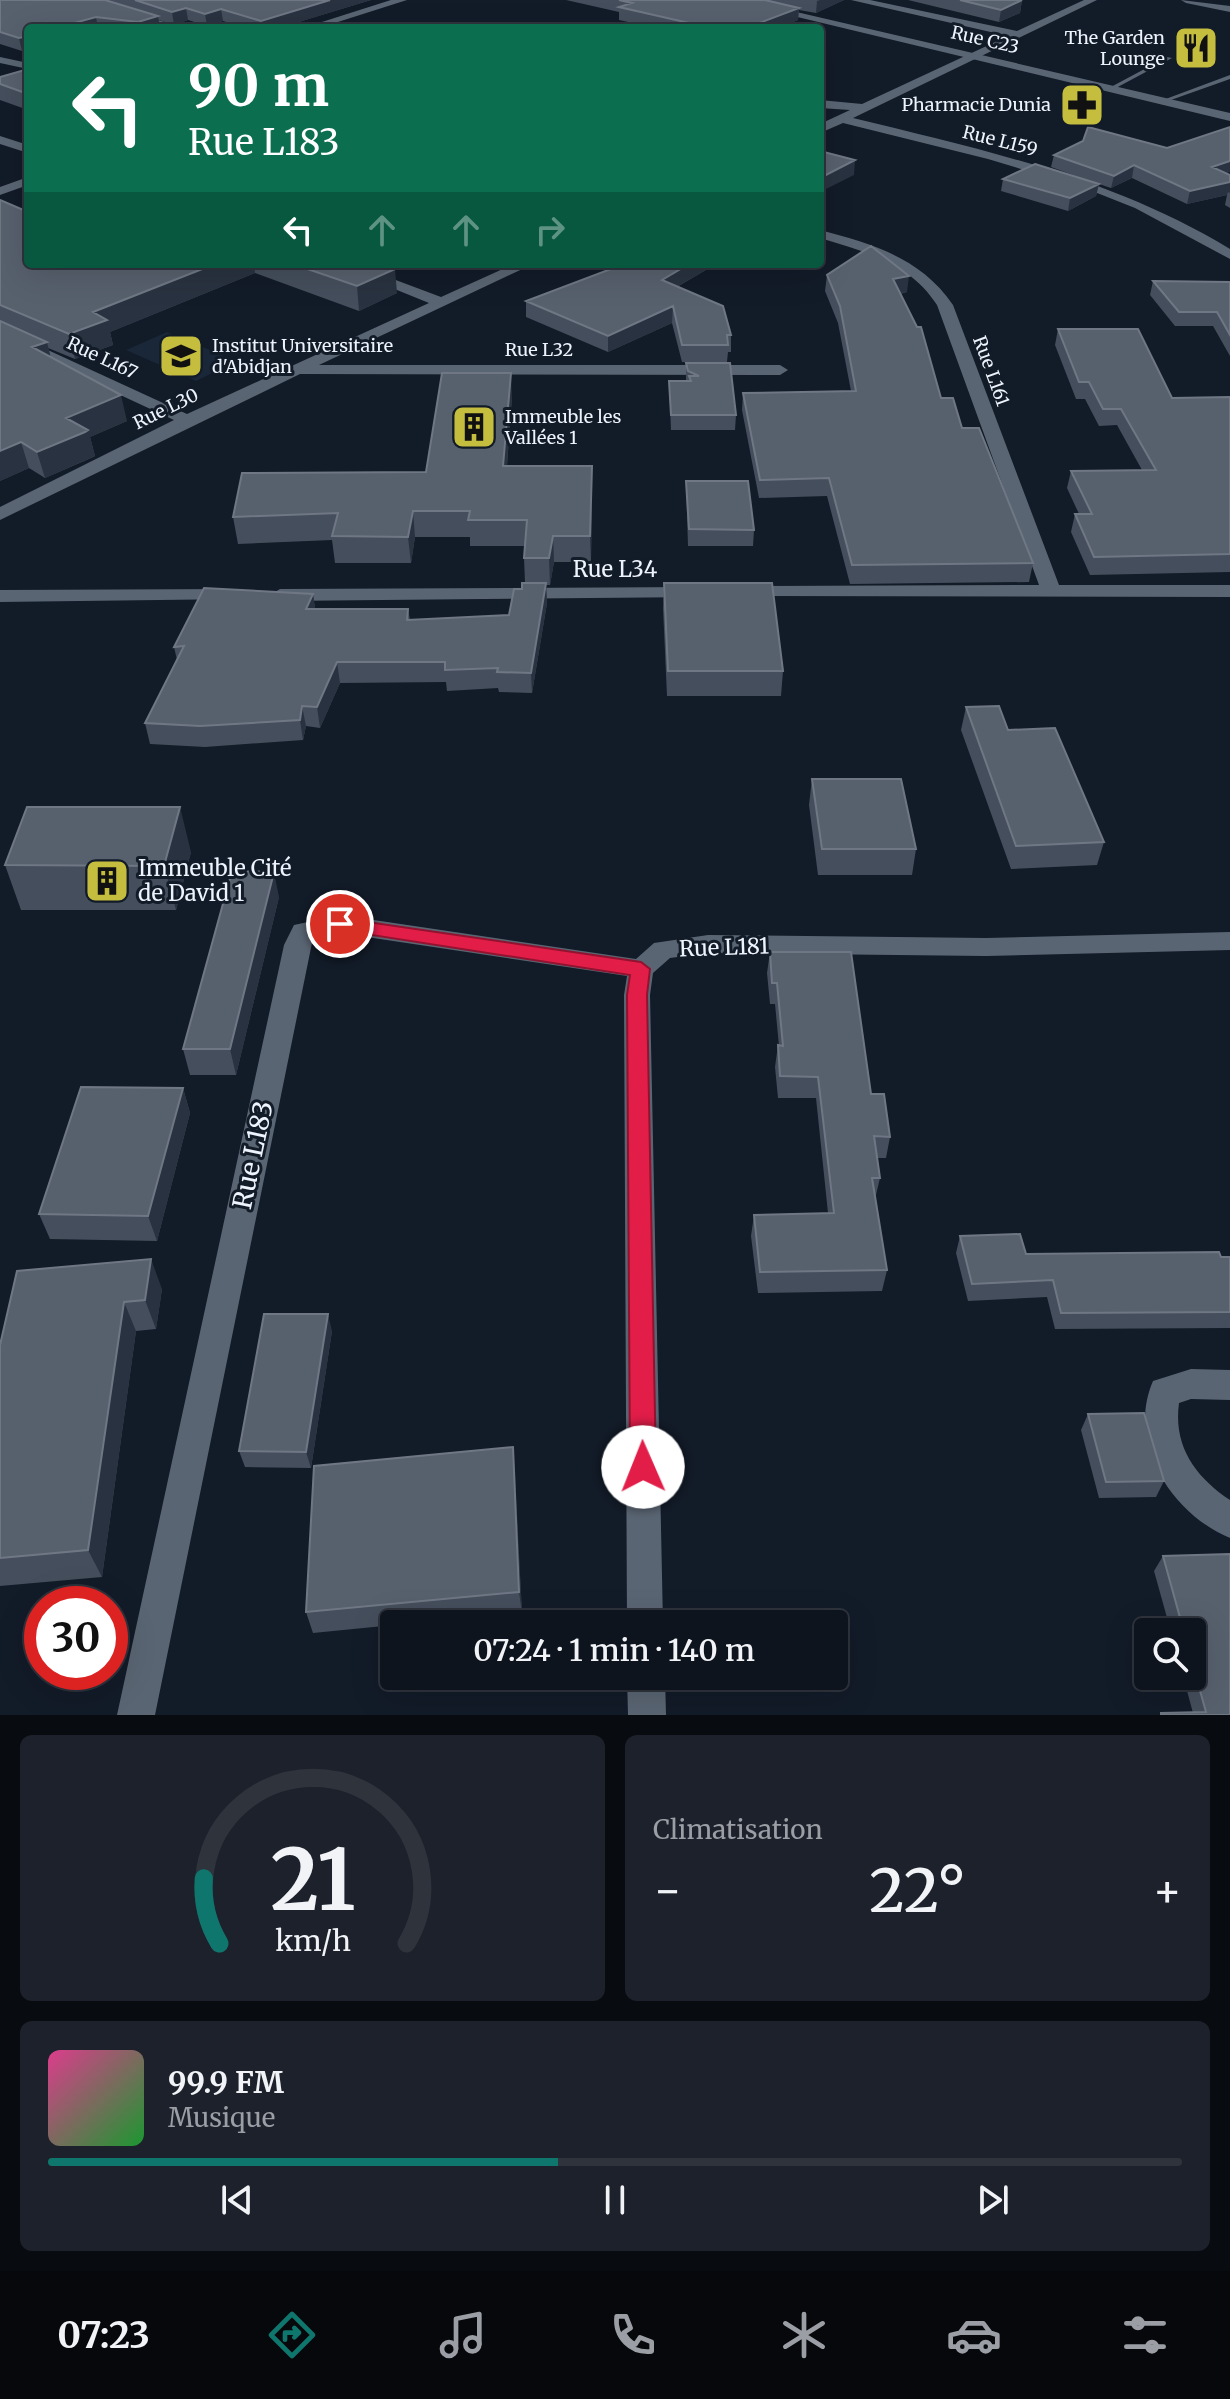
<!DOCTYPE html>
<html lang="fr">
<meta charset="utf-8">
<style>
body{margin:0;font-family:Merriweather,serif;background:#1c212b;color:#f1f3f6;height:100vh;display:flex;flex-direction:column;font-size:30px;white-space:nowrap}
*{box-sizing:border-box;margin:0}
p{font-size:26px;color:#9b9ea4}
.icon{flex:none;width:44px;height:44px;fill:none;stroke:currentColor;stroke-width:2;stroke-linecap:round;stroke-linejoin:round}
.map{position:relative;height:1715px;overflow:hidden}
.panel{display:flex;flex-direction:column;gap:20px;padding:20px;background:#080b10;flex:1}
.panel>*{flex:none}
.banner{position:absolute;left:24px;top:24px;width:800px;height:244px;border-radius:8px;box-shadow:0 8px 32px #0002,0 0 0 2px #2e333c;background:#0b6e4f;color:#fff;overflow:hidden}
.controls{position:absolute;left:1134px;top:1618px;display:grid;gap:16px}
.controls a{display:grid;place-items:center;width:72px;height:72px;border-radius:8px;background:#0e141e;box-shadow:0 8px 32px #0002,0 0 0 2px #2e333c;font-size:40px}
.speed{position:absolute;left:24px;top:1586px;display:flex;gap:16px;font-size:40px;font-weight:700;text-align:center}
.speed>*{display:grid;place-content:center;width:104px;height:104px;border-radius:50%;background:#0e141e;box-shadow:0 8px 32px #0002,0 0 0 2px #2e333c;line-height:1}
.speed .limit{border:12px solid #d22;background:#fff;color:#111}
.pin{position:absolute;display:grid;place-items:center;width:68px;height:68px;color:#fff;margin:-34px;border:4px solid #fff;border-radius:50%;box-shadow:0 2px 8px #0007}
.me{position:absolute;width:88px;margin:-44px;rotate:359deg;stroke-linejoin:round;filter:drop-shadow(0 0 6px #0008)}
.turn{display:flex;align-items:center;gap:28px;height:168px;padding:0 32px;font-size:36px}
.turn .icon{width:104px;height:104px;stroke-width:2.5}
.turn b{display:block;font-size:56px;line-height:68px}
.lanes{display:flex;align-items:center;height:76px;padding:0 32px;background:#0003;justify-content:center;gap:40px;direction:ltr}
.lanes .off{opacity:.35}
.big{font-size:60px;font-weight:600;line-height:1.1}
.panel .card{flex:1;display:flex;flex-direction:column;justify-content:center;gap:12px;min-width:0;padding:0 28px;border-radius:12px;background:#1c212b}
.panel .dial{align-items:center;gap:0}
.dial svg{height:208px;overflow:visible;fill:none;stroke:#2e333c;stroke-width:7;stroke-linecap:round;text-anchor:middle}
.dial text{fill:#f1f3f6;stroke:none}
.song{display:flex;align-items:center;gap:24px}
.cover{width:96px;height:96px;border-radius:12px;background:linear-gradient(135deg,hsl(330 70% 55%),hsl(130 70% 35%))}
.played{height:8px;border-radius:4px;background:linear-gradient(90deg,#0f766e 45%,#2e333c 45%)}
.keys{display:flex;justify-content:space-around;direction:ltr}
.heat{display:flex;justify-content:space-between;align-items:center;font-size:44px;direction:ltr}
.panel .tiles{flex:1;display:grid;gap:20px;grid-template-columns:1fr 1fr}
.card:last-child{grid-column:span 2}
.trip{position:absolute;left:380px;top:1610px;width:468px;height:80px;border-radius:8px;background:#0e141e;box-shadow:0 8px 32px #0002,0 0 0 2px #2e333c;font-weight:600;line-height:80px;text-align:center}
.tab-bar{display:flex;height:128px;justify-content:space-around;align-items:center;background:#06080c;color:#9b9ea4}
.tab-bar .icon{width:56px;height:56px}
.tab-bar .selected{color:#0f766e}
.tab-bar b{font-size:36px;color:#f1f3f6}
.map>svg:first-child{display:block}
</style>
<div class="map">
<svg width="1230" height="1715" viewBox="0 0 1230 1715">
<rect width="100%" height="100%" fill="#121b28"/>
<path fill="#1a2738" d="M167,332l69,29 -40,20 -70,-31z"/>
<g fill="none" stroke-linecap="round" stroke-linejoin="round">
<path fill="#5a6573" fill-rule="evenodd" d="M1167,57l5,1 -58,31 -5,-1z
M1230,75v4l-62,22 -5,-1z"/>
<path fill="#5a6573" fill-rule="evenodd" d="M78,0h16l77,24 -9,2z
M391,0h16l-88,28h-16z
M851,0h19l147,31 67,-31h13l-244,118c131,32 260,60 377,131v10l-95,-51 -48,-19 -99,-30 -145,-36 -23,10v-9l30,-14 -30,-2v-8l42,4 146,-68z
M1181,0l49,6v6l-44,-9z
M0,57l28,6v6l-28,-6z
M0,136l28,9v8l-28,-9z
M28,177v8l-28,10v-8z
M820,230c53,14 101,28 133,75l106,280h171v12l-497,-1 -3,-4 3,-4 7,-2 299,-1 -102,-280c-27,-42 -71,-53 -117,-67z
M333,264h20l88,33 73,-33h19l-214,101h461l8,5 -8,5 -480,-1 -300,146v-13l174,-87 -174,-81v-11l187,86 242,-111z
M696,587l7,2 3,4 -3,4 -423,4 -10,-6 10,-6z
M232,589l7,2 3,4 -3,4 -239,3v-12z
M340,915l296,44 18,-16 54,-8 278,3 244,-6v18l-244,6 -278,-3 -38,5 -17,15 -3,22 13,629h-36l-3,-629 3,-19 -287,-43 -27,5 -158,777h-38l167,-770 10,-20z
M1191,1369l39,1v30l-39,-1 -12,4c-6,44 17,74 51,97v38c-58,-24 -104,-95 -77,-157z
M627,1676h38l1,39h-38z"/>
<path fill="#5a6573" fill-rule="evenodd" d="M727,0h18l485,113v8z"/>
</g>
<path fill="#454e5c" d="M0,0h371l-92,28h-33l-23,-7 -16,5 -19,-6 -14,5 -15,-5 1,8h-132v21l-6,2 -22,-7z
M566,0h278l-28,13 -17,-3 -1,10 -20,8h-122l-37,-8v-8z
M908,0h114l-2,13 -21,9z
M28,69v41l-28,-10v-23z
M1054,155l172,19 4,1v33l-5,-3 2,-10 -40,9 -55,-26 -21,10 -12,-4 -3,12 -28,15 -67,-20 2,-12 84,1 -36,-13z
M0,200l28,64h353l16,29 -38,18 -104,-38 -145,59 3,13 -38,14 -27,-11 3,10 76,63 -37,16 5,19 -4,2 -46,20 -16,-10 -29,13z
M716,264l-39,23 54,48v17h-3l-1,10h-45l-10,-39 -64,29 -82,-35v-16z
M738,264h20l-7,4z
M827,275l80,17 -7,2 41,104 21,30 71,135 -4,19 -179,2 -23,-88 -68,2 -17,-88 1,-17 108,-2 -13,-68 -13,-32z
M1153,281l77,1v74l-17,-30h-38l-25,-31z
M1058,329l114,69 58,-1v175l-140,3 -19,-43 4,-18h4l-12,-26 4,-17 71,-1 -25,-45 -18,1 -14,-27h-9l-21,-54z
M686,363l50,52 -1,15h-64l-2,-49h17z
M512,397l-5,69 85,25 -1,71h-37l-4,23h-4l1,18 -15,90 -33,-1 -1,-4 -51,3 -1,-9 -106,1 -20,45 -14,-2 -3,14 -98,7 -55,-3 -5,-21 32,-63 -3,-13 139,-53 2,15h93l2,11 99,-5 16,-32 -1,-25 1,-12h-55v-9h-55l-4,26h-76l-3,-23 -94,4 -5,-27 193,-45z
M686,481l68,49 -1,16h-65z
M664,583l119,88 -2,25h-114l-4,-88z
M966,707l42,23 96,112 -7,23 -86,4 -50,-139z
M812,779l104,70 -4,26h-94l-9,-70z
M191,852l-15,58h-155l-16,-45z
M279,897l-43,178h-46l-7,-26z
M770,952l101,142 19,43 -4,21h-9l3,20 -5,21 12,71 -5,21 -124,2 -7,-57 3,-21 74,-2 -12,-115h-38l-3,-31 3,-22 1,1 -4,-42h-5l-3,-31z
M183,1088l7,25 -33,128 -107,-2 -11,-25z
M960,1236l66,18 204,3v71l-175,1 -8,-32 -79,4 -12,-48z
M162,1289l-6,40 -20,2 -34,246 -102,9v-241z
M332,1331l-21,137 -66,-1 -6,-16z
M1088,1414l76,67 -8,16 -57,1 -18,-68z
M513,1447l9,166 -113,11h-15v1l-81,8 -7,-21z
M1163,1556l67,159h-70l1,-2h32l-10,-37h9v-44h-21l-17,-61z"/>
<path fill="#293240" d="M330,0h41l-92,28h-17l-1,-7z
M820,0h24l-28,13 1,-12z
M1022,0l-2,13 -21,9 2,-12z
M186,8l2,12 -14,5 -2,-13z
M799,8l-1,12 -20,8h-32z
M221,9l2,12 -16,5 -2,-12z
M158,16l2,12h-21l-1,-6z
M96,17l2,11h-42z
M28,36v13l-6,2 -3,-13z
M855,160l-1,15 -34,17v-14z
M1230,161v11l-21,8 3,-13z
M1134,165l-2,13 -21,10 3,-12z
M1230,182v11l-2,-1 -1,3 -40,9 3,-13z
M1099,184l-3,12 -28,15 2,-13z
M215,264h39l1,9 -145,59 3,13 -38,14 -6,-25 24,-22z
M689,264h27l-55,32 1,-16z
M395,269l2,24 -38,18 -2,-25z
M909,276l-2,16 -16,3 2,-16z
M673,306l-1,17 -64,29v-16z
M47,342l6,25 -21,-20z
M511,373l1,24 -7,94 -2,-25z
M121,395l6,26 -37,16 5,19 -50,22 -8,-26 29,-34z
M21,442l8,26 -29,13v-30z
M592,466v25l-1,71 -1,-26z
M413,511l2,26 -4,26 -3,-26z
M553,536l1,26 -4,23 -1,-27z
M546,583l1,20 -15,90 -1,-20z
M313,594l3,20 -10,-5z
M337,662l3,21 -20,45 -3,-21z
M302,706l4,20 -3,14 -3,-20z
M180,807l11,45 -15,58 -12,-44z
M274,872l5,25 -43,178 -6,-26z
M183,1088l7,25 -33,128 -9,-25z
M151,1259l11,30 -6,40 -11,-29z
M124,1302l12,29 -34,246 -14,-27z
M328,1314l4,17 -21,137 -5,-16z
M513,1447l2,24 7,142 -3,-21z"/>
<path fill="#57606d" stroke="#6f7784" stroke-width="2" d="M0,0h105l53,16 -20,6 -42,-5 -40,11h-28v8l-9,2 -19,-6z
M135,0h195l-69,21 -40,-12 -16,5 -19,-6 -14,4z
M619,0h146l34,8 -53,20h-35l-92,-21 13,-4z
M960,0h62l-21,10z
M28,69v25l-28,-10v-7z
M1088,127l79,21 63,-21v34l-18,6 18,8v7l-40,9 -56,-26 -20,11 -60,-21 29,-14z
M820,151l35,9 -35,18z
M1035,164l64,20 -29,14 -67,-19z
M0,200l28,12v52h187l-122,48 14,8 -38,14 -69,-29z
M871,246l38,30 -16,3 24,48h4l20,71h12l9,30h17l54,135 -181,2 -23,-87 -69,2 -17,-87 113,-2 -16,-85 -13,-31z
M293,264h88l14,5 -38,17z
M624,264h65l-27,16 61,26 8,29h-4l1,10h-46l-9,-39 -65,30 -82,-35z
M1153,281l77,1v53l-13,-23h-38z
M0,321l47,21 -15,5 89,48 -55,23 22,12 -3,2 -48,20 -16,-10 -21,9z
M1058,329h80l34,69 58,-1v157l-136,3 -19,-43h17l-21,-43 85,-1 -35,-61h-18l-14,-27h-10z
M686,363h44l6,52h-65l-2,-34h22l-2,-5h10l-11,-5z
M442,373h69l-8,93h89l-2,70h-37l-4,22h-25l3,-38h-59l2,-9h-57l-5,26 -76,-1 6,-23 -105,4 9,-44 184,-1z
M686,481h62l6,49 -65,-1z
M522,583h24l-15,90 -34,-1 1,-4 -53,2v-8h-108l-20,45 -15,-1 -2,14 -100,6 -55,-3 39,-77 -10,1 30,-59 109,6 -7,15h102l-1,11 102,-5 5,-26h8z
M664,583h108l11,88h-115z
M999,706l9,24 47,-2 49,114 -88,4 -50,-139z
M812,779h89l15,70h-94z
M27,807h153l-16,59 -159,-1z
M232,871l42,1 -44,177h-47z
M770,952h81l20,142h13l6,43 -16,-1 6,42h-8l15,92 -127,2 -6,-57 80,-2 -16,-136 -38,-1 -2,-31 5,1 -6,-63h-5z
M81,1087l102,1 -35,128 -109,-2z
M1020,1234l6,20 193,-2 2,5h9v55l-169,1 -8,-33 -81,4 -12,-48z
M151,1259l-6,41 -21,2 -36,248 -88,8v-213l17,-74z
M264,1314h64l-22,138 -67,-1z
M1144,1413l20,68 -58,1 -18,-68z
M513,1447l6,145 -213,20 8,-146z
M1230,1554v161h-69v-2l45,-1 -14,-50v-30h-8l-21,-76z"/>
<path fill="#e11d48" stroke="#92132f" stroke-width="2" d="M340,918l301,44 9,7 -3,26 9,472 -4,8 -9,4 -9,-4 -4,-8 -3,-472 3,-20 -297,-46v-9z"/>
<defs>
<g id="restaurant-square" transform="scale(2.3)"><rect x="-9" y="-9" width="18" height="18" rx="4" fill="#c4bd3e" stroke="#121b28"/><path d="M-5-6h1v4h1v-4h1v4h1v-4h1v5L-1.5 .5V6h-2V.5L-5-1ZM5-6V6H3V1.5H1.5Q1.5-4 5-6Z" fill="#111"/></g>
<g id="pharmacy-square" transform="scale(2.3)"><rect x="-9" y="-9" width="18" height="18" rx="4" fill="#c4bd3e" stroke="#121b28"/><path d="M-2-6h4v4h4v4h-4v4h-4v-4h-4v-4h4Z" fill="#111"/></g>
<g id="university-square" transform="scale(2.3)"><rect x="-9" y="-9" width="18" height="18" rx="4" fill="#c4bd3e" stroke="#121b28"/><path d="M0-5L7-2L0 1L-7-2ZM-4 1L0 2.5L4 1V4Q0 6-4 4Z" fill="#111"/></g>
<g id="building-square" transform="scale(2.3)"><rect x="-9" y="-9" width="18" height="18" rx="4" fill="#c4bd3e" stroke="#121b28"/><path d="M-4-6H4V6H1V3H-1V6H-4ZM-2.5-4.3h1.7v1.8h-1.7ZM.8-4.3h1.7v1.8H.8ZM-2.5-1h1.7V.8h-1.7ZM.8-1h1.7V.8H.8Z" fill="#111"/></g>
</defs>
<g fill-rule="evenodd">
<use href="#restaurant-square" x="1196" y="48"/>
<use href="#pharmacy-square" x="1082" y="105"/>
<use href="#university-square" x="181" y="356"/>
<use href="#building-square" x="474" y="427"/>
<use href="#building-square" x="107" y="881"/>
</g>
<g text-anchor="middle" stroke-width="6" stroke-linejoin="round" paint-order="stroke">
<g font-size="18" fill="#eef4fd" stroke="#121b28" text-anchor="end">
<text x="1165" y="44">The Garden<tspan x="1165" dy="21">Lounge</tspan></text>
<text x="1051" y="111">Pharmacie Dunia</text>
<text x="212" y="352" text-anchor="start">Institut Universitaire<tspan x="212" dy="21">d'Abidjan</tspan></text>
<text x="505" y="423" text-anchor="start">Immeuble les<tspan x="505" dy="21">Vallées 1</tspan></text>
</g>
<g font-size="18" fill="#eef4fd" stroke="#121b28">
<text transform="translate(985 40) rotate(13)" y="6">Rue C23</text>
<text transform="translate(1000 141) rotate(14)" y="6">Rue L159</text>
<text x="539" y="356">Rue L32</text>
<text transform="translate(102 358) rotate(25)" y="6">Rue L167</text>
<text transform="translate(991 371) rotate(70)" y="6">Rue L161</text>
<text transform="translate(166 409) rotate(-26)" y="6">Rue L30</text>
</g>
<g font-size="22" fill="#eef4fd" stroke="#121b28">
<text x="615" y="577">Rue L34</text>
<text transform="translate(724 947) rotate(-2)" y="8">Rue L181</text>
</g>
<g font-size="22" fill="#eef4fd" stroke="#121b28" text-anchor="start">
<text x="138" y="876">Immeuble Cité<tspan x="138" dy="25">de David 1</tspan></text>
</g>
<g font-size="26" fill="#eef4fd" stroke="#121b28">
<text transform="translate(253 1155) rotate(-78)" y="9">Rue L183</text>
</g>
</g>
</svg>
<div class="controls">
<a><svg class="icon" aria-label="search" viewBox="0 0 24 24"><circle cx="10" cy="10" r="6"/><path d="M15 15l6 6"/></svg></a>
</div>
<div class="speed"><div class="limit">30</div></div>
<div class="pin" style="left:340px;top:924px;background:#d93025"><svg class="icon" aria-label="arrive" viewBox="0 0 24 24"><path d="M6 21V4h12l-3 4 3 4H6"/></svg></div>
<svg class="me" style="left:643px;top:1467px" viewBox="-20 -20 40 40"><circle r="19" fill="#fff"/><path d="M0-13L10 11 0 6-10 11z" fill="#e11d48"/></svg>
<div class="trip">07:24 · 1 min · 140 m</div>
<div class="banner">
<div class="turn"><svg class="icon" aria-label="left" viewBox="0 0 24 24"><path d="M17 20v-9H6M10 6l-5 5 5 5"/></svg><div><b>90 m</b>Rue L183</div></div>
<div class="lanes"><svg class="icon" aria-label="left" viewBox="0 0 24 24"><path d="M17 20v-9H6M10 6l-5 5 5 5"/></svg><svg class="icon off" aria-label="ahead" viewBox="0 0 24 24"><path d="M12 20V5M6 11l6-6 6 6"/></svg><svg class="icon off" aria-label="ahead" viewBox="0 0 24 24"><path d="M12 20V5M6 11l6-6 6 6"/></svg><svg class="icon off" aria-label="right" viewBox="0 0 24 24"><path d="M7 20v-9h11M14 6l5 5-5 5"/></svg></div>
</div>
</div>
<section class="panel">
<div class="tiles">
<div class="card dial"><svg viewBox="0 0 100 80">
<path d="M14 69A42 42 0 1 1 86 69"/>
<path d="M14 69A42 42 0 0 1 8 44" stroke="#0f766e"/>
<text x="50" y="56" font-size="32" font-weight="700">21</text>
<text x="50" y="72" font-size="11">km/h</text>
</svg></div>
<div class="card"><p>Climatisation</p>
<div class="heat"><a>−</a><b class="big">22°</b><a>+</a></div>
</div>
<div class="card">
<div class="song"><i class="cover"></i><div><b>99.9 FM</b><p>Musique</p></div></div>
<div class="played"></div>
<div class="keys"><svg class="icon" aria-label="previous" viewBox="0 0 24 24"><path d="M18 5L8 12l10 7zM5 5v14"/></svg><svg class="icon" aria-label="pause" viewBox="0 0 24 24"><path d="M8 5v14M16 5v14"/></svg><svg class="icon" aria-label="next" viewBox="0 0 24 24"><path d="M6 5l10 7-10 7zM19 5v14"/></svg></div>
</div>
</div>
</section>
<nav class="tab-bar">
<b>07:23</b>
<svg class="icon selected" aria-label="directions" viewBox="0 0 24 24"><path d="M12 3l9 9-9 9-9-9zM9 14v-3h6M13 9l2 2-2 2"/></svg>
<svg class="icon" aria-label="music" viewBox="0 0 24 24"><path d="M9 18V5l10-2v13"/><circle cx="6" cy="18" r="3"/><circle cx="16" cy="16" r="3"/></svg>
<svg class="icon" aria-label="phone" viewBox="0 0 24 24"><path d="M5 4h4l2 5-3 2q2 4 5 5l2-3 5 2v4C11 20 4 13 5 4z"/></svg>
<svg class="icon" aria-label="climate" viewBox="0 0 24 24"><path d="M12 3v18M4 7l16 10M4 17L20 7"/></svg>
<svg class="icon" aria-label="car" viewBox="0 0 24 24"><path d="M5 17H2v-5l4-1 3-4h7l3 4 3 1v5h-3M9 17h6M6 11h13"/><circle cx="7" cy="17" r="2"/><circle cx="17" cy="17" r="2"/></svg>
<svg class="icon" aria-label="filters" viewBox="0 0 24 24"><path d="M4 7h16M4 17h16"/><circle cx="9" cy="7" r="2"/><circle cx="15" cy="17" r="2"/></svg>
</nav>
